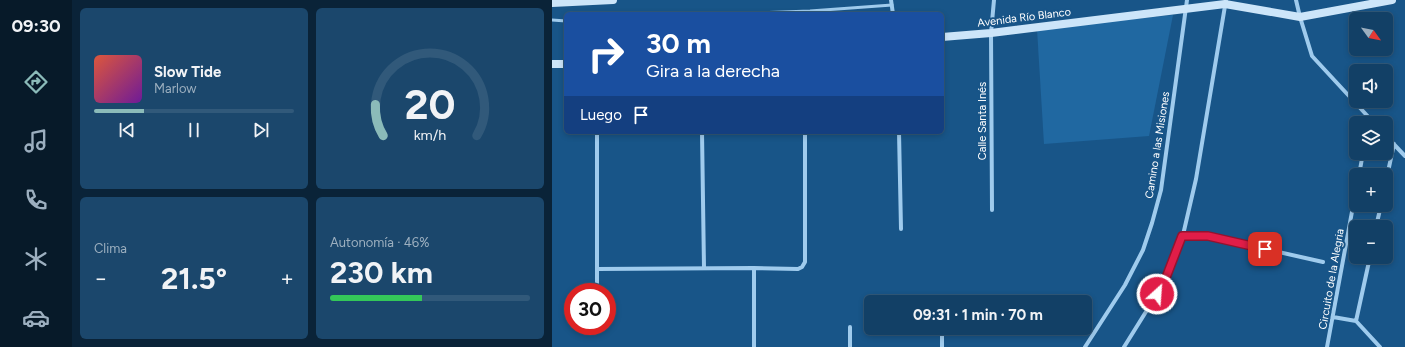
<!DOCTYPE html>
<html lang="es">
<meta charset="utf-8">
<style>
body{margin:0;font-family:Figtree,sans-serif;background:#1b476c;color:#f1f3f6;height:100vh;display:flex;flex-direction:column;font-size:15px;white-space:nowrap}
*{box-sizing:border-box;margin:0}
p{font-size:13px;color:#9cafbf}
.icon{flex:none;width:22px;height:22px;fill:none;stroke:currentColor;stroke-width:2;stroke-linecap:round;stroke-linejoin:round}
.map{position:relative;flex:1;overflow:hidden}
.sheet{display:flex;flex-direction:column;gap:8px;padding:8px;background:#0a2338;width:480px}
.sheet>*{flex:none}
.hud{position:absolute;left:12px;top:12px;width:380px;height:122px;border-radius:6px;box-shadow:0 2px 6px #0003,0 0 0 1px #31597a;background:#1a4fa0;color:#fff;overflow:hidden}
.needle{width:26px;rotate:123deg}
.controls{position:absolute;left:797px;top:12px;display:grid;gap:8px}
.controls a{display:grid;place-items:center;width:44px;height:44px;border-radius:6px;background:#124066;box-shadow:0 2px 6px #0003,0 0 0 1px #31597a;font-size:20px}
.speed{position:absolute;left:12px;top:283px;display:flex;gap:8px;font-size:20px;font-weight:700;text-align:center}
.speed>*{display:grid;place-content:center;width:52px;height:52px;border-radius:50%;background:#124066;box-shadow:0 2px 6px #0003,0 0 0 1px #31597a;line-height:1}
.speed .limit{border:6px solid #d22;background:#fff;color:#111}
.pin{position:absolute;display:grid;place-items:center;width:34px;height:34px;color:#fff;margin:-17px;border-radius:8px;box-shadow:0 2px 6px #0006}
.me{position:absolute;width:44px;margin:-22px;rotate:26deg;stroke-linejoin:round;filter:drop-shadow(0 0 3px #0008)}
.turn{display:flex;align-items:center;gap:14px;height:84px;padding:0 16px;font-size:18px}
.turn .icon{width:52px;height:52px;stroke-width:2.5}
.turn b{display:block;font-size:28px;line-height:34px}
.then{display:flex;align-items:center;height:38px;padding:0 16px;background:#0003;gap:8px;font-size:15px}
.big{font-size:30px;font-weight:700;line-height:1.1}
.sheet .card{flex:1;display:flex;flex-direction:column;justify-content:center;gap:6px;min-width:0;padding:0 14px;border-radius:6px;background:#1b476c}
.sheet .dial{align-items:center;gap:0}
.dial svg{height:104px;overflow:visible;fill:none;stroke:#31597a;stroke-width:7;stroke-linecap:round;text-anchor:middle}
.dial text{fill:#f1f3f6;stroke:none}
.song{display:flex;align-items:center;gap:12px}
.cover{width:48px;height:48px;border-radius:6px;background:linear-gradient(135deg,hsl(10 70% 55%),hsl(280 70% 35%))}
.played{height:4px;border-radius:2px;background:linear-gradient(90deg,#8bbbb9 25%,#31597a 25%)}
.keys{display:flex;justify-content:space-around;direction:ltr}
.heat{display:flex;justify-content:space-between;align-items:center;font-size:22px;direction:ltr}
.charge{height:6px;border-radius:3px;background:linear-gradient(90deg,#34c759 46%,#31597a 0)}
.sheet .tiles{flex:1;display:grid;gap:8px;grid-template-columns:repeat(2,1fr)}
.trip{position:absolute;left:312px;top:295px;width:228px;height:40px;border-radius:6px;background:#124066;box-shadow:0 2px 6px #0003,0 0 0 1px #31597a;font-weight:700;line-height:40px;text-align:center}
main{display:flex;flex:1;min-height:0}
.dock{display:flex;flex-direction:column;width:72px;justify-content:space-around;align-items:center;background:#071a29;color:#9cafbf}
.dock .icon{width:28px;height:28px}
.dock .active{color:#8bbbb9}
.dock b{font-size:18px;color:#f1f3f6}
.map>svg:first-child{display:block}
</style>
<main>
<nav class="dock">
<b>09:30</b>
<svg class="icon active" aria-label="directions" viewBox="0 0 24 24"><path d="M12 3l9 9-9 9-9-9zM9 14v-3h6M13 9l2 2-2 2"/></svg>
<svg class="icon" aria-label="music" viewBox="0 0 24 24"><path d="M9 18V5l10-2v13"/><circle cx="6" cy="18" r="3"/><circle cx="16" cy="16" r="3"/></svg>
<svg class="icon" aria-label="phone" viewBox="0 0 24 24"><path d="M5 4h4l2 5-3 2q2 4 5 5l2-3 5 2v4C11 20 4 13 5 4z"/></svg>
<svg class="icon" aria-label="climate" viewBox="0 0 24 24"><path d="M12 3v18M4 7l16 10M4 17L20 7"/></svg>
<svg class="icon" aria-label="car" viewBox="0 0 24 24"><path d="M5 17H2v-5l4-1 3-4h7l3 4 3 1v5h-3M9 17h6M6 11h13"/><circle cx="7" cy="17" r="2"/><circle cx="17" cy="17" r="2"/></svg>
</nav>
<section class="sheet">
<div class="tiles">
<div class="card">
<div class="song"><i class="cover"></i><div><b>Slow Tide</b><p>Marlow</p></div></div>
<div class="played"></div>
<div class="keys"><svg class="icon" aria-label="previous" viewBox="0 0 24 24"><path d="M18 5L8 12l10 7zM5 5v14"/></svg><svg class="icon" aria-label="pause" viewBox="0 0 24 24"><path d="M8 5v14M16 5v14"/></svg><svg class="icon" aria-label="next" viewBox="0 0 24 24"><path d="M6 5l10 7-10 7zM19 5v14"/></svg></div>
</div>
<div class="card dial"><svg viewBox="0 0 100 80">
<path d="M14 69A42 42 0 1 1 86 69"/>
<path d="M14 69A42 42 0 0 1 8 45" stroke="#8bbbb9"/>
<text x="50" y="56" font-size="32" font-weight="700">20</text>
<text x="50" y="72" font-size="11">km/h</text>
</svg></div>
<div class="card"><p>Clima</p>
<div class="heat"><a>−</a><b class="big">21.5°</b><a>+</a></div>
</div>
<div class="card"><p>Autonomía · 46%</p><b class="big">230 km</b><div class="charge"></div></div>
</div>
</section>
<div class="map">
<svg width="853" height="347" viewBox="0 0 853 347">
<rect width="100%" height="100%" fill="#185588"/>
<path fill="#2068a1" d="M621,15l-24,121 -105,8 -7,-115z"/>
<g fill="none" stroke-linecap="round" stroke-linejoin="round">
<path stroke="#9fcbed" stroke-width="3" d="M181,14l77,-3 82,-6
M0,20l14,1"/>
<path stroke="#9fcbed" stroke-width="4" d="M339,0l2,14
M744,0l4,17 12,39 62,67
M150,132l2,136
M347,132l2,97
M834,136l19,20
M807,175l4,-22
M834,181l8,-37
M440,210l-1,-177 3,-33
M824,227l5,-22
M631,235l25,1 115,26
M818,257l-14,64 24,26
M45,269l157,-1 44,1 4,-2 3,-5v-130
M45,292v-160
M781,317l23,4
M202,347v-79
M298,347v-20
M390,347v-19
M533,347l40,-62 18,-35 9,-27 9,-33 26,-190
M572,347l38,-61 21,-51 13,-56 30,-179
M775,347l29,-157"/>
<path stroke="#cce5f9" stroke-width="8" d="M0,3l61,-3
M390,37l49,-4 234,-29 75,13 92,-17
M0,64h14"/>
</g>
<g fill="none" stroke-linecap="round" stroke-linejoin="round">
<g stroke="#92132f" stroke-width="10">
<path id="route" d="M605,294l10,-19 15,-39h26l57,13"/>
</g>
<use href="#route" stroke="#e11d48" stroke-width="7"/>
</g>
<g text-anchor="middle" stroke-width="4" stroke-linejoin="round" paint-order="stroke">
<g font-size="11" fill="#fff" stroke="#185588">
<text transform="translate(472 17) rotate(-7)" y="4">Avenida Río Blanco</text>
<text transform="translate(430 121) rotate(-90)" y="4">Calle Santa Inés</text>
<text transform="translate(605 145) rotate(-81)" y="4">Camino a las Misiones</text>
<text transform="translate(779 279) rotate(-80)" y="4">Circuito de la Alegria</text>
</g>
</g>
</svg>
<div class="controls">
<a><svg class="needle" viewBox="-14 -14 28 28"><path d="M0-13l5 13h-10z" fill="#e53935"/><path d="M0 13l5-13h-10z" fill="#9cafbf"/></svg></a>
<a><svg class="icon" aria-label="sound" viewBox="0 0 24 24"><path d="M4 9h4l5-4v14l-5-4H4zM17 9q2 3 0 6"/></svg></a>
<a><svg class="icon" aria-label="layers" viewBox="0 0 24 24"><path d="M12 4l9 5-9 5-9-5zM3 14l9 5 9-5"/></svg></a>
<a>+</a>
<a>−</a>
</div>
<div class="speed"><div class="limit">30</div></div>
<div class="pin" style="left:713px;top:249px;background:#d93025"><svg class="icon" aria-label="arrive" viewBox="0 0 24 24"><path d="M6 21V4h12l-3 4 3 4H6"/></svg></div>
<svg class="me" style="left:605px;top:294px" viewBox="-20 -20 40 40"><circle r="17" fill="#e11d48" stroke="#fff" stroke-width="3"/><path d="M0-11L8 9 0 5-8 9z" fill="#fff"/></svg>
<div class="trip">09:31 · 1 min · 70 m</div>
<div class="hud">
<div class="turn"><svg class="icon" aria-label="right" viewBox="0 0 24 24"><path d="M7 20v-9h11M14 6l5 5-5 5"/></svg><div><b>30 m</b>Gira a la derecha</div></div>
<div class="then">Luego<svg class="icon" aria-label="arrive" viewBox="0 0 24 24"><path d="M6 21V4h12l-3 4 3 4H6"/></svg></div>
</div>
</div>
</main>
